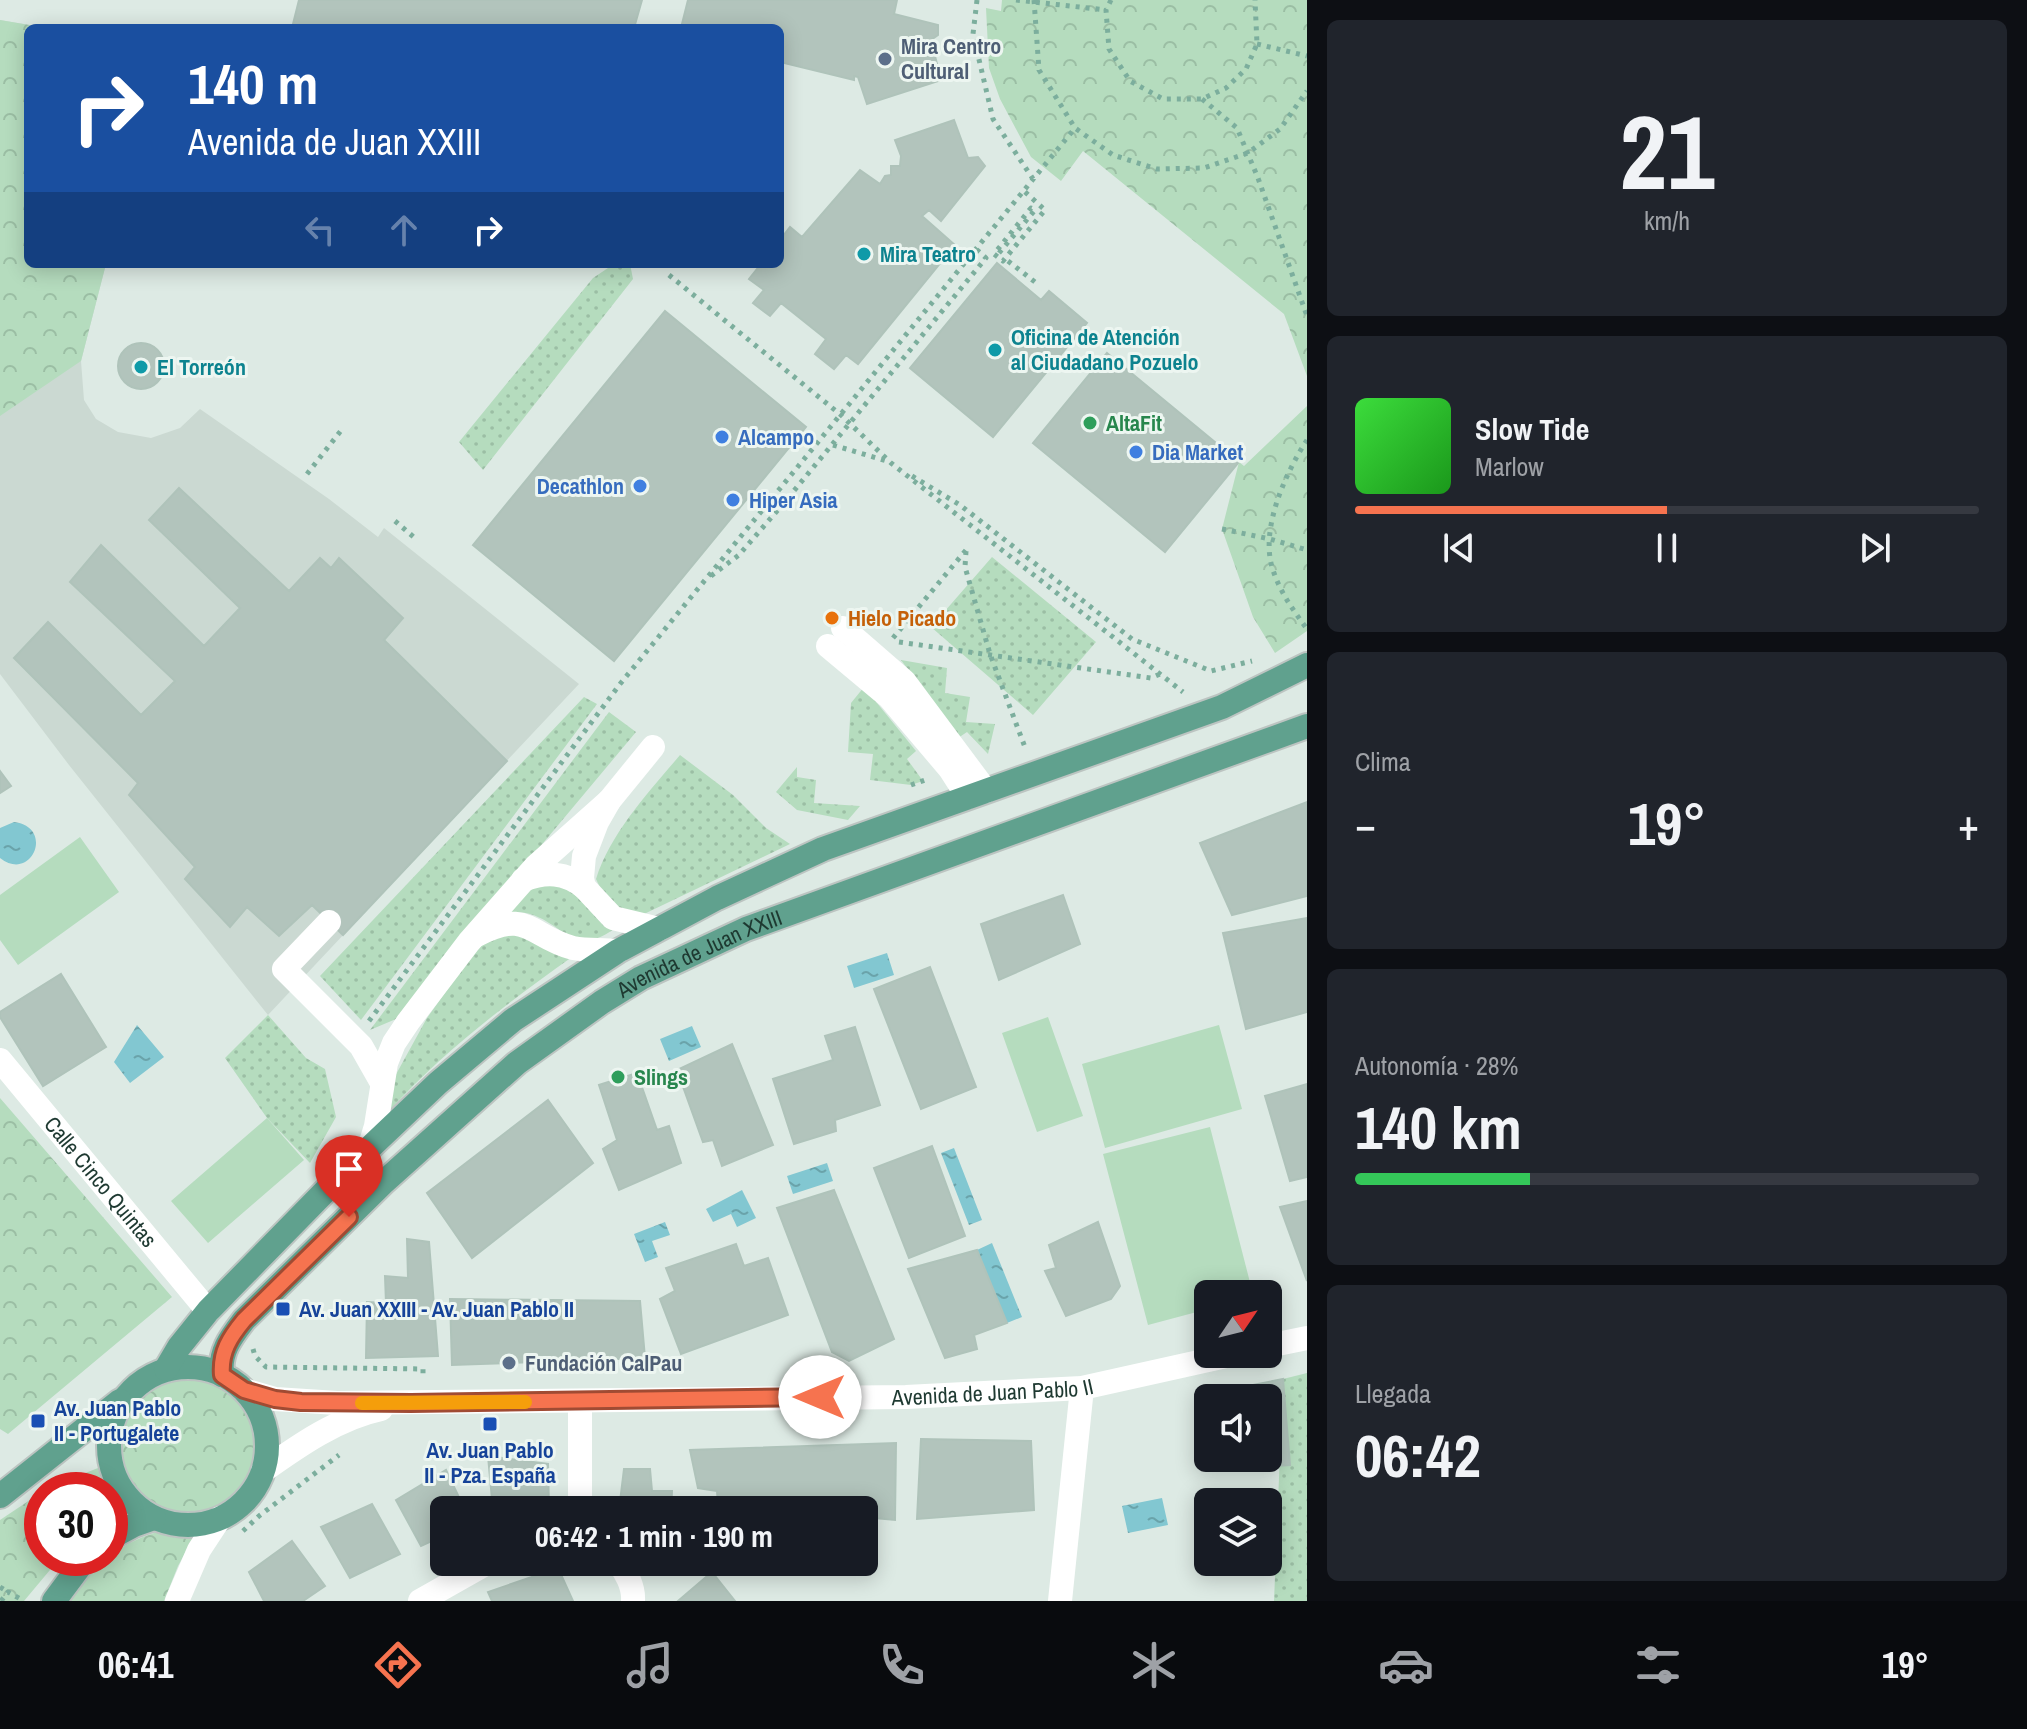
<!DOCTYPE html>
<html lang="es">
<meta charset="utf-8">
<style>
body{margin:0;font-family:"Archivo Narrow",sans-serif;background:#20242c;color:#f1f3f6;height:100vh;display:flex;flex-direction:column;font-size:30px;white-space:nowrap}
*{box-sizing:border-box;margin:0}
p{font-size:26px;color:#9ea1a6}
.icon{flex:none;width:44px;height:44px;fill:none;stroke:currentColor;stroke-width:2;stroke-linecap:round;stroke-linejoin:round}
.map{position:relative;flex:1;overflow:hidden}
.panel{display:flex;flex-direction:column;gap:20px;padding:20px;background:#0d0f14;width:720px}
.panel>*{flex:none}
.guide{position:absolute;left:24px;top:24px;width:760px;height:244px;border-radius:12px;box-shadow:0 4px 20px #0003;background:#1a4fa0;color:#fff;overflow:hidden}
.needle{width:52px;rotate:55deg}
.controls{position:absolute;left:1194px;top:1280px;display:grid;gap:16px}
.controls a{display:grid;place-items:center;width:88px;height:88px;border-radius:12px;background:#171b24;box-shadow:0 4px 20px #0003;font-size:40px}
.speed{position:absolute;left:24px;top:1472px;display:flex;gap:16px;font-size:40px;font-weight:700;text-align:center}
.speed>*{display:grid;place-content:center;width:104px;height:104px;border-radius:50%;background:#171b24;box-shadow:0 4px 20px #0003;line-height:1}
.speed .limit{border:12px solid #d22;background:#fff;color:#111}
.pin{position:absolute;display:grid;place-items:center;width:68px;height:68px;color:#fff;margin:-82px -34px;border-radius:50% 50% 50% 0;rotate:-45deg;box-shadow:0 0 8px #0007}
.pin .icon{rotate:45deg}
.me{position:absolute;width:88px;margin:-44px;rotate:270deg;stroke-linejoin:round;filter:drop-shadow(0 0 6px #0008)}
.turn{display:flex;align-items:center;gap:28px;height:168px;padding:0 32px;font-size:36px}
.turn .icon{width:104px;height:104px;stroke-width:2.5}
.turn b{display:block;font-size:56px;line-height:68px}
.lanes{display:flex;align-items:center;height:76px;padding:0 32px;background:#0003;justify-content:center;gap:40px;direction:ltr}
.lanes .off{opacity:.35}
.big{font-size:60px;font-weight:700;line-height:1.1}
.panel .card{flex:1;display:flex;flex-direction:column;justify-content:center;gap:12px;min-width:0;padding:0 28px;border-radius:12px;background:#20242c}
.panel .dial{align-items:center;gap:0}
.dial b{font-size:104px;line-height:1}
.song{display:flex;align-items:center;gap:24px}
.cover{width:96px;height:96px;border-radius:12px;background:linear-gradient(135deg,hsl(120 70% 55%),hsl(120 70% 35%))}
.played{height:8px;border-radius:4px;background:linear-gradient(90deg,#f6734f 50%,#363941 50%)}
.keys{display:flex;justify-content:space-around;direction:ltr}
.heat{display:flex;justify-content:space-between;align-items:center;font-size:44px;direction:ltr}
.charge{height:12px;border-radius:6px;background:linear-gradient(90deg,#34c759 28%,#363941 0)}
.trip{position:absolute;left:430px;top:1496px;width:448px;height:80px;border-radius:12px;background:#171b24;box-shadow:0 4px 20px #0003;font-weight:700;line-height:80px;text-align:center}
.tabs{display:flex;height:128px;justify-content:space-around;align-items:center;background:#090b0e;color:#9ea1a6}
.tabs .icon{width:56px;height:56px}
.tabs .current{color:#f6734f}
.tabs b{font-size:36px;color:#f1f3f6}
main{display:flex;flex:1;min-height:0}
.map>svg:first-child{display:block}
</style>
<main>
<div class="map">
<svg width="1307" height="1601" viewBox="0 0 1307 1601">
<defs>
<pattern id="grass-dots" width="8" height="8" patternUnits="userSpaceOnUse" patternTransform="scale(2)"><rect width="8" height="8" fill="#b5dcbe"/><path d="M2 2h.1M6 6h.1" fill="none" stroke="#9bbea4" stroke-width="1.8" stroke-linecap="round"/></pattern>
<pattern id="forest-crowns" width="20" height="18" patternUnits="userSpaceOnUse" patternTransform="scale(2)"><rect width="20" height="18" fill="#b5dcbe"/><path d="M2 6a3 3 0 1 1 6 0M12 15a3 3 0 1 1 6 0" fill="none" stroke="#9bbea4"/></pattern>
<pattern id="water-ripples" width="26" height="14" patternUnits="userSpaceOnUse" patternTransform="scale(2)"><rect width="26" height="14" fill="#82c7d1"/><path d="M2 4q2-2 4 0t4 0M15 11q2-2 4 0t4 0" fill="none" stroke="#6aa3aa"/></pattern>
</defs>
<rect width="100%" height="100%" fill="#ddeae4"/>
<path fill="#cbd9d2" d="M0,20l47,8h-19v236h78l-25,97 3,39 12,19 22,13 33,6 29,-10 20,-19 129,90 49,38 6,-9 195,156 -311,331 -199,-250 -69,-91z"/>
<path fill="url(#grass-dots)" d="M614,264h16l3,15 -150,191 -24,-28 134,-164z
M992,557l104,85 -63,73 -102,-88z
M901,660l46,8 -2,25 25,4 -4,25 29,2 -7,30 -21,-22 -9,6z
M864,687l52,64 -9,8 16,22 -12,4 -41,-5 3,-26 -25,-2 3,-49z
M584,697l13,7 -236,316 -41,-44z
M609,712l27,20 -240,287 -26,11z
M680,755l53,40 33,33 24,16 -148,71 -10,1 -27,-18 -9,-19c15,-47 53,-87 84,-124z
M797,767v10l19,3 -2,23 46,3 -12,14 -51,-10 -21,-18z
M543,879l27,9 35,39 9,2c-42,29 -48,-4 -84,-15 -10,-3 -20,-1 -31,0z
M505,934l19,2 48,21c-65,46 -128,94 -182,153l4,-32 33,-60 52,-73z
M268,1015l38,43 19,11 11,48 -26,46 -43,-45 -42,-60z
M1307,1373v228h-33l9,-222z"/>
<path fill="url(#forest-crowns)" d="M1002,0h305v376l-23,-62 -201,-163 -22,30 -30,-24 -31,-58 -11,-31 -3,-60 15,3z
M0,20l47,8h-19v236h78l-25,97 -81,55z
M1307,406v225l-32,22 -22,-36 -31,-88 17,-67 5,4z
M0,1098l172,199 -164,137 -8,-5z
M119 1446a69 69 0 1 1 138 0a69 69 0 1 1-138 0Z
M98,1468l6,22h-59l5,-3z
M42,1492v66h18l-36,43h-24v-81z
M157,1532l20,6 18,-3 -17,31 -14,35h-94c23,-34 47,-57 87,-69z"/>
<path fill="#b5dcbe" d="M80,837l39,55 -101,73 -18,-25v-45z
M1048,1017l35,99 -46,16 -35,-99z
M1219,1025l23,84 -137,39 -23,-84z
M267,1118l37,42 -96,83 -37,-42z
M1210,1127l43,167h-45v15l-60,16 -45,-171z"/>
<path fill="url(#water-ripples)" d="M14,822c41,5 18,61 -14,36v-30z
M887,953l7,22 -40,13 -7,-22z
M137,1025l27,32 -34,26 -16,-21z
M692,1026l9,21 -32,14 -9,-22z
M954,1148l28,72 -13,5 -28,-72z
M827,1163l6,18 -40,13 -6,-18z
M742,1190l14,28 -19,9 -6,-13 -18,8 -7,-13z
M665,1222l5,13 -18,6 6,16 -13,5 -11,-28z
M992,1243l30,74 -15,6 -30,-73z
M1162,1498l6,27 -40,8 -6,-27z"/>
<path fill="#b2c4bc" stroke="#afc3ba" stroke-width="2" fill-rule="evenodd" d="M299,0h343l-8,28h-342z
M688,0h209l-3,14 44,11v10l-7,5 10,40 -74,24 -9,-27 -4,-1v4l-74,-18v-34h-99z
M954,120l14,38 10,-1 7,9 -44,55 -12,-11 -7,6 33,29 -97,119 -12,-9 -12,14 -19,-15 11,-15 -45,-36 -11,13 -17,-13 11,-13 -15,-11 12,-15h19v-24l10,-13 12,10 58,-67 20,14 5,-8 6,-1v-9h9l1,-10 -6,-16z
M997,263l44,37 8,-9 38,32 -94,114 -83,-69z
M665,311l141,116 -192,234 -141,-116z
M118 366a23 23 0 1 1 46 0a23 23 0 1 1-46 0Z
M1107,353l132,109 -74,90 -132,-109z
M179,488l110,103 31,-33 11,10 8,-10 64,60 -19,22 123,121 -164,174 -31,-30 -33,31 -32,-29 -17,20 -45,-48 10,-12 -66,-72 9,-12 -124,-125 34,-36 93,93 34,-34 -105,-99 31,-37 103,101 36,-38 -91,-88z
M0,771l11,15 -11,7z
M1307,802v94l-75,19 -32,-72z
M1063,895l17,49 -81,36 -18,-56z
M1307,918v94l-61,17 -23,-96z
M930,967l46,120 -55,22 -47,-120z
M61,974l45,73 -63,39 -43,-69v-5z
M855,1027l25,78 -45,15 1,11 -42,13 -21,-65 60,-19 -8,-24z
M732,1044l41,101 -51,21 -9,-26 -10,2 -26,-72z
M637,1073l20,57 12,-4 12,37 -62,27 -16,-41 14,-9 -18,-55z
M1307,1084v93l-17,4 -25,-85z
M548,1100l45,63 -121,95 -45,-65z
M932,1146l33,90 -56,22 -35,-90z
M834,1190l60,149 -45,22 -17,-9 -55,-144z
M1307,1201v80l-27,-74z
M1098,1222l22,64 -9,13 -45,17 -21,-45 11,-3 -7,-23z
M407,1239l22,3 9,114 -72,2 1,-56 19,1 -1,-27 23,2z
M736,1244l8,22 24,-8 20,57 -107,39 -21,-55 15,-8 -9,-23z
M977,1250l30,73 -33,12 3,14 -32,9 -37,-89z
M450,1299l190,2 5,57 -193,7z
M1283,1379l7,86 -84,5 -5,-75zM1208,1398h60v60h-60z
M921,1439l110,2 3,69 -117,9z
M896,1443l-1,77 -31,-3v-7h-90l-56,-5 -1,-14 -19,-3 -8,-38z
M488,1456l60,8 1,46h-56z
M624,1469h26l2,22h20l-1,19h-52z
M446,1470l19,40h-21v38l-2,2 -6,-11 -15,7 -25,-46z
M372,1504l28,50 -50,24 -29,-51z
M292,1541l33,45 -22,15h-39l-15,-29z
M558,1568l15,33h-81l-4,-9z
M712,1572l23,29h-57z"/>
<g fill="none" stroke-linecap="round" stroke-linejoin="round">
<g stroke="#bcc4c1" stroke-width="28">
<g id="major">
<circle cx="188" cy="1446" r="79"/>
<path d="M166,1369l13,-22 29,-36 135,-138 95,-90 75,-63 105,-69 99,-53 106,-49 399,-142 85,-42"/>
<path id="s3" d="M222,1375c-3,-23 9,-38 22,-55l140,-138 133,-119 85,-61 39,-24 105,-49 561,-203"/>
<path d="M0,1496l120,-95"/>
<path d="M110,1538l24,-13 20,-7"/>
<path d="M54,1601l32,-43"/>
</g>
</g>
<path stroke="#7cae9d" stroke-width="5" stroke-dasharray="4 6" stroke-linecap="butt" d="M977,0l-4,34 20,85 40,60
M1016,0l90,10
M1034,0l5,70 36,58 38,27 44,14 47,-1 44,-15 32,-24 27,-38
M1111,0l-5,10 3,39 21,32 33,18h39l24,-11 20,-19 11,-25 -2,-44
M1257,44l50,12
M1202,99l35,29 21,50 49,138
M999,253l36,-43 -4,-2 -37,46 9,7 42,-51 -21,-19
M1008,261l27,21
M669,275l172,140 50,48 292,229
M1307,440c-21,32 -48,90 -34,130 7,22 20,40 34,59
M833,445l57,17
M307,474l36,-46
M912,476l48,29 172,134 79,32 41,-10
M395,521l21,18
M1222,529l48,10 37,11
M966,551l-1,16 25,87 36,96
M711,576l28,-21 44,-51 203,-246 -10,-9
M893,638l73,-88
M899,642l252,36 9,-4
M911,785l14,-5
M369,1021l251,-337 455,-556
M253,1349l2,7 11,11 157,2v10
M243,1531l16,-15 80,-61
M0,1587l8,5
M1,1601l7,-9 16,9"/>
<g stroke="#fff" stroke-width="24">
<path d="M843,628l61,53 82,110"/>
<path d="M828,646l61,51 61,72 18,28"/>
<path d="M653,747l-44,54 -12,21 -13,34 -2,22 2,9 29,31 46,11"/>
<path d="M523,880c23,-9 42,-8 61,7"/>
<path d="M329,922l-45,47 77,77 21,37"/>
<path d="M477,935c51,-27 52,1 96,13 15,3 30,1 45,3"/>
<path id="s1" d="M0,1060l208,251"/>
<path d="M369,1149l7,-23 10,-63 8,-20 14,-21 61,-80 67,-76 73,-65"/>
<path d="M1268,1346l39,-8"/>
<path id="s2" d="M244,1390l31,9 62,4 569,-6 176,-9 153,-34"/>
<path d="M263,1471c35,-25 75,-53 118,-62"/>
<path d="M580,1510v-109"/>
<path d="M617,1562c9,9 17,25 16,39"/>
<path d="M177,1601l22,-51 21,-32"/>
<path d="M420,1601l69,-39"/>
<path d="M1060,1601l22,-213"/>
</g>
<use href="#major" stroke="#60a18e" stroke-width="24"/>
</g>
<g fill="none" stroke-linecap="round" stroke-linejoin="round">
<g stroke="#a04b33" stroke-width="20">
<path id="route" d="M349,1217l-105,103c-14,17 -24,32 -22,55l22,15 31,9 26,3 110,1 409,-6"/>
</g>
<use href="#route" stroke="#f6734f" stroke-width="14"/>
<path stroke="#f59e0b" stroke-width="14" d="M362,1403l163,-1"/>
</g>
<g fill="#5c6f8a" stroke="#edf6f1" stroke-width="3">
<circle cx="885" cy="59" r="8"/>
<circle cx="509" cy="1363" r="8"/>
</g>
<g fill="#0f9aa8" stroke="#edf6f1" stroke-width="3">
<circle cx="864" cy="254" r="8"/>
<circle cx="995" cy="350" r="8"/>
<circle cx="141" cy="367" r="8"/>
</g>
<g fill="#2e9e5b" stroke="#edf6f1" stroke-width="3">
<circle cx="1090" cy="423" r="8"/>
<circle cx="618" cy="1077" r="8"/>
</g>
<g fill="#3f7fe0" stroke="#edf6f1" stroke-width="3">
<circle cx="722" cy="437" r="8"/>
<circle cx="1136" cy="452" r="8"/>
<circle cx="640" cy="486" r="8"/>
<circle cx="733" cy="500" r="8"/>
</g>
<circle fill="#e8710a" stroke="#edf6f1" stroke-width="3" cx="832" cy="618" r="8"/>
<g fill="#1a4fb4" stroke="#edf6f1" stroke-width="3">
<rect x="275" y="1301" width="16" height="16" rx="4"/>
<rect x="30" y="1413" width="16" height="16" rx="4"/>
<rect x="482" y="1416" width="16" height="16" rx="4"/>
</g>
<g text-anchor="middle" stroke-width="6" stroke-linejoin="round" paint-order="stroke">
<g font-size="22" font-weight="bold" fill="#4e5e75" stroke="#edf6f1" text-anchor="start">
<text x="901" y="54">Mira Centro<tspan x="901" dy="25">Cultural</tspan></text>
<text x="525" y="1371">Fundación CalPau</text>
</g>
<g font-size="22" font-weight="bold" fill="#0d838f" stroke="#edf6f1" text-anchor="start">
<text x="880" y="262">Mira Teatro</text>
<text x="1011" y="345">Oficina de Atención<tspan x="1011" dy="25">al Ciudadano Pozuelo</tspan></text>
<text x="157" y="375">El Torreón</text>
</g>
<g font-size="22" font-weight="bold" fill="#27864d" stroke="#edf6f1" text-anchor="start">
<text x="1106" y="431">AltaFit</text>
<text x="634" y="1085">Slings</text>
</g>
<g font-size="22" font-weight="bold" fill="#366cbe" stroke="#edf6f1" text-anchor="start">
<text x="738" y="445">Alcampo</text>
<text x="1152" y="460">Dia Market</text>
<text x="624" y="494" text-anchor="end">Decathlon</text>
<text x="749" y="508">Hiper Asia</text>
</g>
<g font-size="22" font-weight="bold" fill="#c56008" stroke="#edf6f1" text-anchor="start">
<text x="848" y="626">Hielo Picado</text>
</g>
<g font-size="22" fill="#1e3931" stroke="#edf6f1">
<text dy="8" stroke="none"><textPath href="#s3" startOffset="650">Avenida de Juan XXIII</textPath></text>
<text dy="8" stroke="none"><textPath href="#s1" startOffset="158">Calle Cinco Quintas</textPath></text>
<text dy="8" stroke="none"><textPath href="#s2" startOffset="750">Avenida de Juan Pablo II</textPath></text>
</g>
<g font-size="22" font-weight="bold" fill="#164399" stroke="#edf6f1" text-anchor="start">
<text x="299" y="1317">Av. Juan XXIII - Av. Juan Pablo II</text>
<text x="54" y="1416">Av. Juan Pablo<tspan x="54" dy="25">II - Portugalete</tspan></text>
<text x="490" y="1458" text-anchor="middle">Av. Juan Pablo<tspan x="490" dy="25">II - Pza. España</tspan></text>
</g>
</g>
</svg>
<div class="controls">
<a><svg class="needle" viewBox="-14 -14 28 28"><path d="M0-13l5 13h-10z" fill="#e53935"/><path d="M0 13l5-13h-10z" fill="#9ea1a6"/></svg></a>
<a><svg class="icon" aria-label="sound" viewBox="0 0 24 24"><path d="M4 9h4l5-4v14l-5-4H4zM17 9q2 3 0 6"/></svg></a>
<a><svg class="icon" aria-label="layers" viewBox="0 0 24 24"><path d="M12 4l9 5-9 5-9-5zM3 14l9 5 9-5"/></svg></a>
</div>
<div class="speed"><div class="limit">30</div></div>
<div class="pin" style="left:349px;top:1217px;background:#d93025"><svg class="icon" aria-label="arrive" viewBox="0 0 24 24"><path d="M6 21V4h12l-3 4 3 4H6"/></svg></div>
<svg class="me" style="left:820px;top:1397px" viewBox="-20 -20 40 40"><circle r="19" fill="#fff"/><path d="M0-13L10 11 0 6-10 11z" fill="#f6734f"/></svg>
<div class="trip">06:42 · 1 min · 190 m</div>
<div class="guide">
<div class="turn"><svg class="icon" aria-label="right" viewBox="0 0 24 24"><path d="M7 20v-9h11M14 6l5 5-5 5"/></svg><div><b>140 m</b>Avenida de Juan XXIII</div></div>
<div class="lanes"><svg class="icon off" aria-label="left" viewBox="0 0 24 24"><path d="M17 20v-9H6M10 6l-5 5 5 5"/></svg><svg class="icon off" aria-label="ahead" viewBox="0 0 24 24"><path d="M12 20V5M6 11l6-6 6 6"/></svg><svg class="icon" aria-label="right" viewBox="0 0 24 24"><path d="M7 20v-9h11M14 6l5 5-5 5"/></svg></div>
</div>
</div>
<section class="panel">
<div class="card dial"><b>21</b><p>km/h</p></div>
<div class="card">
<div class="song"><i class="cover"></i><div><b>Slow Tide</b><p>Marlow</p></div></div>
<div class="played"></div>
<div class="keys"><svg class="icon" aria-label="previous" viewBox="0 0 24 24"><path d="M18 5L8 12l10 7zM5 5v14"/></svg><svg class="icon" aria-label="pause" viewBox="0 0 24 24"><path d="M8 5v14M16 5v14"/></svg><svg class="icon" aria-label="next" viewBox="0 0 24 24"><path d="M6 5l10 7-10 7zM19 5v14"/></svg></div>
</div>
<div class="card"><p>Clima</p>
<div class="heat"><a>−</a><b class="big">19°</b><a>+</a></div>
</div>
<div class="card"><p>Autonomía · 28%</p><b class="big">140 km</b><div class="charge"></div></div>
<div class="card"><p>Llegada</p><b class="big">06:42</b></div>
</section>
</main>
<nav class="tabs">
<b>06:41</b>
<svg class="icon current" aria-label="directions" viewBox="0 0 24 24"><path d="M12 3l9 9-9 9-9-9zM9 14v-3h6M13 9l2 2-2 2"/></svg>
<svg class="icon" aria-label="music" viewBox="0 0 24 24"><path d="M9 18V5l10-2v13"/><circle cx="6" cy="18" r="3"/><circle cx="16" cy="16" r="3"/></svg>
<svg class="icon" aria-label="phone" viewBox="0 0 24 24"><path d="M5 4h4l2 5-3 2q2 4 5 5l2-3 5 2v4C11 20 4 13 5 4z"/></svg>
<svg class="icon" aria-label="climate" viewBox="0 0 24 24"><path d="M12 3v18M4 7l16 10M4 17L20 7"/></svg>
<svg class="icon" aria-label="car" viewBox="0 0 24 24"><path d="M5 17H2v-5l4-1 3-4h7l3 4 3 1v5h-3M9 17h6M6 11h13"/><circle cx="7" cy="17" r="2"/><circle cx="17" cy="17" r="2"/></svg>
<svg class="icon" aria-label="filters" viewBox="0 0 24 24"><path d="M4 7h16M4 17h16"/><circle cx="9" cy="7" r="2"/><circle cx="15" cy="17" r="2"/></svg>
<b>19°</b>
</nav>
